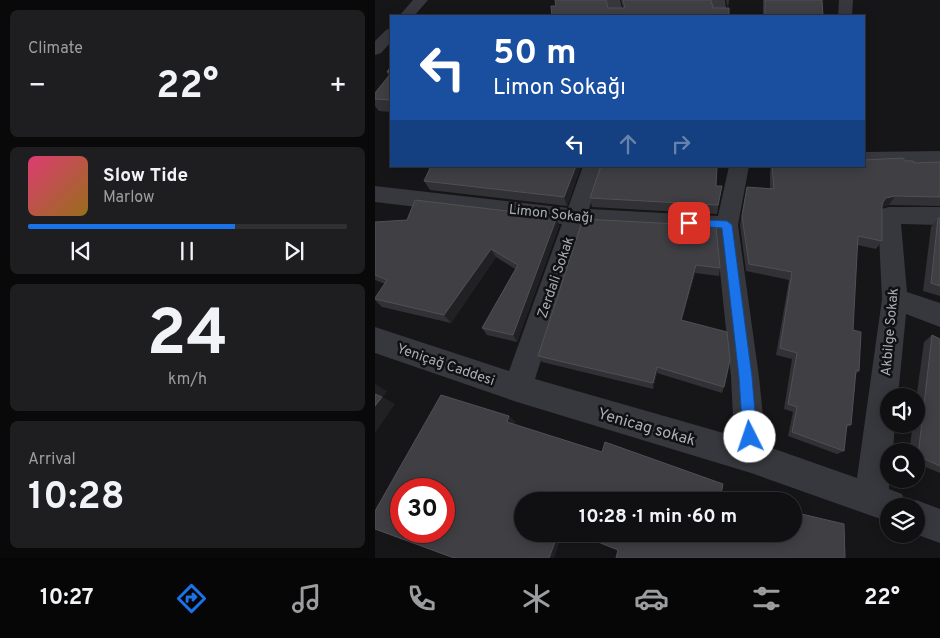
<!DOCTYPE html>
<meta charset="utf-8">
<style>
body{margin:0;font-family:Overpass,sans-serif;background:#1e1e20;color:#f1f3f6;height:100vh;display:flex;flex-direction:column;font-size:19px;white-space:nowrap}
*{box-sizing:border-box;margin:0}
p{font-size:16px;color:#9c9d9f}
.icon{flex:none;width:28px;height:28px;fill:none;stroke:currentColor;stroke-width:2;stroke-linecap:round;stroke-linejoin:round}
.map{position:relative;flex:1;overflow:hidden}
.drawer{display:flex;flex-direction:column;gap:10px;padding:10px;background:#09090a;width:375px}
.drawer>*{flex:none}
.banner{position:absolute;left:15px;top:15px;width:475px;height:152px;border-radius:0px;box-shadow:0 2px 12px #0003,0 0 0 1px #303032;background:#1a4fa0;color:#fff;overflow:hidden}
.controls{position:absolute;left:505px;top:388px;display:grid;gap:10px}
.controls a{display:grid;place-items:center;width:45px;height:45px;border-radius:50%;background:#101012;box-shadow:0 2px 12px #0003,0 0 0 1px #303032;font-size:25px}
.speed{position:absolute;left:15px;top:478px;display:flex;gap:10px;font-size:25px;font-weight:700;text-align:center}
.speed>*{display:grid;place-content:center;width:65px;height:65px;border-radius:50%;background:#101012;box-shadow:0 2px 12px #0003,0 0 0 1px #303032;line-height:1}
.speed .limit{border:8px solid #d22;background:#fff;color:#111}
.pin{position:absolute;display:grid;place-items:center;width:42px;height:42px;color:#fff;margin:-21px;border-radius:10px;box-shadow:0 2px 8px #0006}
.me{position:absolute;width:55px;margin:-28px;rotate:356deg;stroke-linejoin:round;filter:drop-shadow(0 0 4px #0008)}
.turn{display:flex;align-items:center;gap:18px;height:105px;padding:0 20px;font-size:22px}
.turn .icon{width:65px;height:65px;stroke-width:2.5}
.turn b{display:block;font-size:35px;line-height:42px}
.lanes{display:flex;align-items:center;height:48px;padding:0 20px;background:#0003;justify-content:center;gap:25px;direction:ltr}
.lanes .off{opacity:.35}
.big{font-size:38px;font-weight:700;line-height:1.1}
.drawer .tile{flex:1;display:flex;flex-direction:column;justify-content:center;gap:8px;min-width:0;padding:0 18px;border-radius:8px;background:#1e1e20}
.drawer .dial{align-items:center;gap:0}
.dial b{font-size:65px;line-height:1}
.song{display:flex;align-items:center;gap:15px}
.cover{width:60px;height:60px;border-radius:8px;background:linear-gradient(135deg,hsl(340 70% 55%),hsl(40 70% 35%))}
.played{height:5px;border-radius:2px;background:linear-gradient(90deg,#1a73e8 65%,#303032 65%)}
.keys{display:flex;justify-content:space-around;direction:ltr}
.heat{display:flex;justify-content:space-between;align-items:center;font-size:28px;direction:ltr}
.trip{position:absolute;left:139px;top:492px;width:288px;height:50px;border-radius:25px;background:#101012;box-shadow:0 2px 12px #0003,0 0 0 1px #303032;font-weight:700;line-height:50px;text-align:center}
.menu{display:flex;height:80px;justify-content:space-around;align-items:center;background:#060607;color:#9c9d9f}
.menu .icon{width:35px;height:35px}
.menu .selected{color:#1a73e8}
.menu b{font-size:22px;color:#f1f3f6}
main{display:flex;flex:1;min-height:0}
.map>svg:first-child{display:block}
</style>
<main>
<section class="drawer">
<div class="tile"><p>Climate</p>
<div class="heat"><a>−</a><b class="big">22°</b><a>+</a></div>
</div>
<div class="tile">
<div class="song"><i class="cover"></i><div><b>Slow Tide</b><p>Marlow</p></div></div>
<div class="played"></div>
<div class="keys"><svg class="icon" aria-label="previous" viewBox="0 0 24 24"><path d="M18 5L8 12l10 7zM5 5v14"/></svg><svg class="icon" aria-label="pause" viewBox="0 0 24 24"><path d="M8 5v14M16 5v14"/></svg><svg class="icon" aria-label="next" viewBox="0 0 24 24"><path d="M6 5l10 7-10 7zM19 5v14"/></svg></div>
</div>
<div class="tile dial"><b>24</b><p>km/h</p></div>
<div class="tile"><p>Arrival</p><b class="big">10:28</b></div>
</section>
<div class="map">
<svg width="565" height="558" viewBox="0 0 565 558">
<rect width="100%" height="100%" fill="#161618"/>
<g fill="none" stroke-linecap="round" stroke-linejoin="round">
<path fill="#37383d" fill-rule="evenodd" d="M38,0h15l-14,16h-15z
M231,0h14l4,16h-14z
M336,0h14l2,16h-14z
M464,0h14l-1,16h-14z
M16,28v14l-10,11 -6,2v-14l11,-11z
M565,151v14l-76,1v-14z
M208,166h20l-14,43 129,7 11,-50h20l-11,59 21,152 7,69 91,32 25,-179 -4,-84 3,-6 8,-2h51v18l-39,-1 6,68 33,11v24l-34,-13 -8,82h-9v28h6l-2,27h-4v38l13,5 4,10 10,-4 24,9v34l-25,-9 1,-28h-27v16l-138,-49 -234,-71 -142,-49v-26l134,44 53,-147 -187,-22v-16l193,22zM209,226l132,7 15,144 3,59 -199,-57z"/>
</g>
<path fill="#323236" d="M246,0h90l2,8h15l-2,-8h3l-1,8h-120h15z
M388,0h59l1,16h-60z
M16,66v46l-12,-1 -4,-5v-13l14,-17 -2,-4z
M530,161l9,2 26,-1v44l-51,-1 -7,2v34l-6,8 -19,-4 -4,85 6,41 -3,3 -5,51 -5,3 -2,23 -7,3 -49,-18 5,-24 -9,-3 8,-50 -16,-4 13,-75 -43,-9 -6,-46 5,-29 2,-9 23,2v-17l1,-6h93z
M56,166h150l-14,40 -137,-16 -6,-9z
M341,186h6l-5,28 -125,-7 -2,-9z
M563,218h2v78l-17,-5 8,-64z
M208,219l137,49 -1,8 -24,-3 -13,47 42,67 -2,6 -65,-20 -4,16 -111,-27 -4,-6z
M0,222l184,4 -42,116 -30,-7 -5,-7 33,-59 -19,-12 -45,66 -69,-16 -7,-7v-2l10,-14 -10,-4z
M557,335l8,4v134l-24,-10v-12h-7l4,-27h3v-24l8,-58z"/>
<path fill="#212124" d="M201,166h5l-14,40 -3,-9z
M520,196l-6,9 -8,2 2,-5 3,-4z
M182,217l2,9 -42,116 -4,-7z
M116,249l5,8 -45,66 -7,-8z
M321,265l-1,8 -15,54 1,-7z
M282,367v6l-4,16v-6z
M0,384l12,7 -4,6 12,7 -20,29z
M134,416l7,6 -3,5 -6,-5z
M183,534h5l-9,24h-5z"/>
<path fill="#3f3f44" stroke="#4f5156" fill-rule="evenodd" d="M180,0h51l2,8h17l-2,-8h88l2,8h16v8h-177l-1,-10h5z
M390,0h57l1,16h-58z
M16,66v6h-4z
M16,73v27l-16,-1v-6z
M528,158l2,3h8l1,2 26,-1v35l-45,-1 -9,2 -3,4 -1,4v35l-24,-5 -5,94 8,2 -2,39 -3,-1 -5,55 -4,-1 -3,27 -52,-19 5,-25 -9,-3 9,-51 -17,-5 12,-76 -43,-8 -7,-48 5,-29 27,2 -2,-23h92v-6z
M56,166h145l-12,31 -140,-16z
M226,166h116l-1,20h6l-4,19 -128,-7z
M40,200l142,17 -44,118 -31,-7 36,-63 -27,-16 -47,66 -69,-16v-1l12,-18 -12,-5v-53l32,-2z
M563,218h2v68l-9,-3z
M208,219l133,7 4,42 -24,-3 -15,55 46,12 3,28 -6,27 -67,-20 -4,16 -115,-27z
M557,335l8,4v127l-22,-10z
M0,394l7,3 -7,9z
M66,395l68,21 -2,6 95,30 3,-10 118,42 -2,11 28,6h-226v33h35l-9,24h-95l-79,-29v-18zM26,489h43v42h-43z
M418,512l51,12 1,34h-229l2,-8 -40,-16h215z"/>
<path fill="#1a73e8" stroke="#114b97" d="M314,219l38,2 5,4 20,152 5,60 -2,5 -5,2 -5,-2 -2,-5 -4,-60 -17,-149 -36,-3 -2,-2z"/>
<g text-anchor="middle" stroke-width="5" stroke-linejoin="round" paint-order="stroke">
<g font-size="14" fill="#a8adb8" stroke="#111113">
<text transform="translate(176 213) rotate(6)" y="5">Limon Sokağı</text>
<text transform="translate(180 277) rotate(-71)" y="5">Zerdali Sokak</text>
<text transform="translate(514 332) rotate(-85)" y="5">Akbilge Sokak</text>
<text transform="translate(71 364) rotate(19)" y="5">Yeniçağ Caddesi</text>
</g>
<g font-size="16" fill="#a8adb8" stroke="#111113">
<text transform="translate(272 426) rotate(16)" y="6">Yenicag sokak</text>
</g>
</g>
</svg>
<div class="controls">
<a><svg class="icon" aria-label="sound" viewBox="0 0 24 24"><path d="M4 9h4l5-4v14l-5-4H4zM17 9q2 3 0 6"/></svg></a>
<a><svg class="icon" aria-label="search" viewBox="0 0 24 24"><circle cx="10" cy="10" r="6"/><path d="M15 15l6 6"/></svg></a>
<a><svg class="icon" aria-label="layers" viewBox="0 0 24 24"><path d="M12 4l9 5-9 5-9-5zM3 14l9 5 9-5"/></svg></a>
</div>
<div class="speed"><div class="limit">30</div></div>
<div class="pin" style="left:314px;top:223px;background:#d93025"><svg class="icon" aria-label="arrive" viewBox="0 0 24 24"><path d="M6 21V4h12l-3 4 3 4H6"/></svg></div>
<svg class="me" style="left:375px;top:437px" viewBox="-20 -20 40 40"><circle r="19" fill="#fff"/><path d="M0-13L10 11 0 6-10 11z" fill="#1a73e8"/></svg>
<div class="trip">10:28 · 1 min · 60 m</div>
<div class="banner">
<div class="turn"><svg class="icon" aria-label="left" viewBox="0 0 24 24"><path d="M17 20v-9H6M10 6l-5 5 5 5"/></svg><div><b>50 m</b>Limon Sokağı</div></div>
<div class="lanes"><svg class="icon" aria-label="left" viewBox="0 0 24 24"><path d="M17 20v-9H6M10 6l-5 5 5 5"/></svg><svg class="icon off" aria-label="ahead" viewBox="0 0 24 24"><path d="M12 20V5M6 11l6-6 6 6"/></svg><svg class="icon off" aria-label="right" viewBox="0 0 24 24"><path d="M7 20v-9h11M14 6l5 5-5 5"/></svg></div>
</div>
</div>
</main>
<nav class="menu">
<b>10:27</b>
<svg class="icon selected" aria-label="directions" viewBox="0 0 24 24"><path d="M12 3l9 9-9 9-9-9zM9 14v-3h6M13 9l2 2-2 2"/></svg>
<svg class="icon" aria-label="music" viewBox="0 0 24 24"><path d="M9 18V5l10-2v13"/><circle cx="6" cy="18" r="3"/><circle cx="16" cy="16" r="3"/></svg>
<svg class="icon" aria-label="phone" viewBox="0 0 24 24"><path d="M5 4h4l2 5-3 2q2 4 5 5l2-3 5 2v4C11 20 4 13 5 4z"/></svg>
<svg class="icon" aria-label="climate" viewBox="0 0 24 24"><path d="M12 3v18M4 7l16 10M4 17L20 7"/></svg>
<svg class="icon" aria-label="car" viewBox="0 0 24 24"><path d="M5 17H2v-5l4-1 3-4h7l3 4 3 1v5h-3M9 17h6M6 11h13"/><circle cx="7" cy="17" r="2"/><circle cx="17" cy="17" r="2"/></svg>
<svg class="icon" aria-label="filters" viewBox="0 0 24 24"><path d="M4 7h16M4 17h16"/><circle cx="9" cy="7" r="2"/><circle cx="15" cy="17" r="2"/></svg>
<b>22°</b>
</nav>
